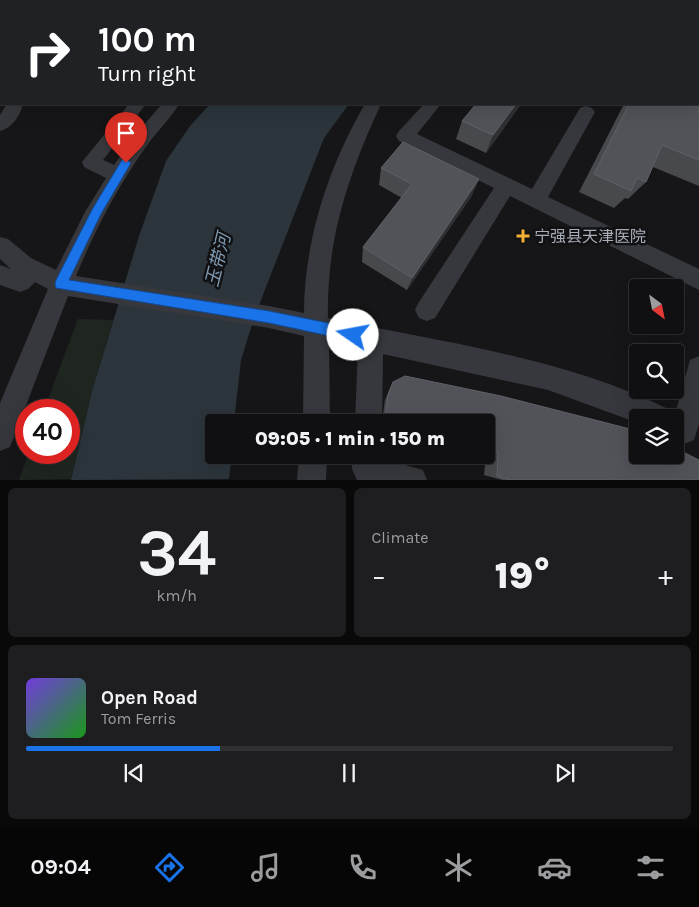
<!DOCTYPE html>
<meta charset="utf-8">
<style>
body{margin:0;font-family:Karla,"Noto Sans SC",sans-serif;background:#1e1e20;color:#f1f3f6;height:100vh;display:flex;flex-direction:column;font-size:19px;white-space:nowrap}
*{box-sizing:border-box;margin:0}
p{font-size:16px;color:#9c9d9f}
.icon{flex:none;width:28px;height:28px;fill:none;stroke:currentColor;stroke-width:2;stroke-linecap:round;stroke-linejoin:round}
.map{position:relative;height:480px;overflow:hidden}
.panel{display:flex;flex-direction:column;gap:8px;padding:8px;background:#09090a;flex:1}
.panel>*{flex:none}
.guide{position:absolute;left:0px;top:0px;width:700px;height:105px;box-shadow:0 5px 20px #0002,0 0 0 1px #303032;background:#202124;color:#fff;overflow:hidden}
.needle{width:32px;rotate:148deg}
.tools{position:absolute;left:629px;top:279px;display:grid;gap:10px}
.tools a{display:grid;place-items:center;width:55px;height:55px;border-radius:5px;background:#101012;box-shadow:0 5px 20px #0002,0 0 0 1px #303032;font-size:25px}
.speed{position:absolute;left:15px;top:399px;display:flex;gap:10px;font-size:25px;font-weight:700;text-align:center}
.speed>*{display:grid;place-content:center;width:65px;height:65px;border-radius:50%;background:#101012;box-shadow:0 5px 20px #0002,0 0 0 1px #303032;line-height:1}
.speed .limit{border:8px solid #d22;background:#fff;color:#111}
.pin{position:absolute;display:grid;place-items:center;width:42px;height:42px;color:#fff;margin:-51px -21px;border-radius:50% 50% 50% 0;rotate:-45deg;box-shadow:0 0 5px #0007}
.pin .icon{rotate:45deg}
.me{position:absolute;width:55px;margin:-28px;rotate:282deg;stroke-linejoin:round;filter:drop-shadow(0 0 4px #0008)}
.turn{display:flex;align-items:center;gap:18px;height:105px;padding:0 15px;font-size:22px}
.turn .icon{width:65px;height:65px;stroke-width:2.5}
.turn b{display:block;font-size:35px;line-height:42px}
.big{font-size:38px;font-weight:800;line-height:1.1}
.panel .tile{flex:1;display:flex;flex-direction:column;justify-content:center;gap:8px;min-width:0;padding:0 18px;border-radius:8px;background:#1e1e20}
.panel .dial{align-items:center;gap:0}
.dial b{font-size:65px;line-height:1}
.song{display:flex;align-items:center;gap:15px}
.cover{width:60px;height:60px;border-radius:8px;background:linear-gradient(135deg,hsl(260 70% 55%),hsl(120 70% 35%))}
.played{height:5px;border-radius:2px;background:linear-gradient(90deg,#1a73e8 30%,#303032 30%)}
.keys{display:flex;justify-content:space-around;direction:ltr}
.heat{display:flex;justify-content:space-between;align-items:center;font-size:28px;direction:ltr}
.panel .tiles{flex:1;display:grid;gap:8px;grid-template-columns:1fr 1fr}
.tile:last-child{grid-column:span 2}
.trip{position:absolute;left:205px;top:414px;width:290px;height:50px;border-radius:5px;background:#101012;box-shadow:0 5px 20px #0002,0 0 0 1px #303032;font-weight:800;line-height:50px;text-align:center}
.tabs{display:flex;height:80px;justify-content:space-around;align-items:center;background:#060607;color:#9c9d9f}
.tabs .icon{width:35px;height:35px}
.tabs .on{color:#1a73e8}
.tabs b{font-size:22px;color:#f1f3f6}
.map>svg:first-child{display:block}
</style>
<div class="map">
<svg width="699" height="480" viewBox="0 0 699 480">
<rect width="100%" height="100%" fill="#161618"/>
<path fill="#1e261f" d="M78,319l35,1 -21,71 -21,88 -52,1 10,-27 40,-1v-42h-25z"/>
<path fill="#2c353c" d="M210,104h139l-25,34 -70,180 -13,42 -7,62h-20v33h18l-3,24 -158,1 21,-89 47,-155 27,-75 24,-35z"/>
<g fill="none" stroke-linecap="round" stroke-linejoin="round">
<path fill="#37383d" fill-rule="evenodd" d="M609,0h17l1,1h-17z
M7,104h16c-3,12 -11,24 -23,27v-16z
M129,104h17l-43,56 11,5 22,-31 26,-30h17c-8,14 -21,26 -31,40 -29,40 -53,86 -72,132l193,30 35,7c0,-72 25,-148 61,-209h16c-32,69 -55,136 -53,214 112,24 234,39 338,90l3,10h-31v5l-90,-33 -165,-36 -1,68h-27l3,-74 -29,-6 1,80h-27l1,-86 -35,-8 -201,-32 -58,151 -10,4v-48l48,-114 -13,-7 -7,7 -8,3 -20,-7v-20l11,4 -11,-10v-22l8,2 23,19 25,12 29,-58 21,-34 -22,-11 -2,-5z
M424,104h17l-24,30 115,55 48,-81 6,-2 6,2 3,4 -47,85 151,72v21l-189,-94 -75,122 -8,3 -8,-3 -4,-8 4,-8 75,-114 -95,-47 -3,-5 3,-5z
M699,356v68l-5,16 -10,4 -9,-4 -1,-22 16,-58z
M299,455h28l-1,25h-29z
M352,455h28v3l43,12 4,10h-70l-5,-11z"/>
<path fill="#63666e" fill-rule="evenodd" d="M1,16v12l-1,1v-12z"/>
</g>
<path fill="#47494d" d="M699,46v140l-46,-19 -7,15 -18,17 -3,-1 -11,10 -35,-16 45,-88h75z
M521,104l-35,49 -30,-14 6,-18z
M381,168l98,11 -8,18 -64,93 -45,-28 1,-15 39,-49 -23,-13z
M393,382l306,98h-197l-18,-5 2,-20v-33h-104l3,-22 5,-12z
M396,455h47l-1,9 -7,-1z"/>
<path fill="#2f3033" d="M516,104h5l-35,49 7,-18z
M479,179l-8,18 -64,93 5,-12z"/>
<path fill="#525359" stroke="#5f6168" d="M539,0h36l5,1h-42z
M641,0h23l4,1h-28z
M699,46v114l-37,-15 -16,37 -9,-4 -6,13 -37,-17 35,-70h70z
M476,104h40l-23,31 -31,-14z
M403,142l76,37 -67,99 -49,-31 49,-63 -31,-16z
M405,376l96,20 137,35v24h37v-7l24,12v20h-189l-13,-4 1,-24 -12,-2v-28h-101l3,-27 5,-13z
M402,455h41l-1,9z"/>
<path fill="#1a73e8" stroke="#114b97" d="M126,159l5,4 -30,51 -32,66 200,31 84,17 5,2 2,5 -2,4 -5,2 -84,-18 -213,-35 -1,-4 1,-4 37,-72 29,-48z"/>
<path fill="#f2b134" stroke="#111113" stroke-width="2" d="M520.5 228.5h5v5h5v5h-5v5h-5v-5h-5v-5h5z"/>
<g text-anchor="middle" stroke-width="5" stroke-linejoin="round" paint-order="stroke">
<g font-size="16" fill="#a8adb8" stroke="#111113" text-anchor="start">
<text x="534" y="242">宁强县天津医院</text>
</g>
<g font-size="18" font-style="italic" fill="#7f9bb3" stroke="#111113">
<text transform="translate(218 260) rotate(-76)" y="6">玉带河</text>
</g>
</g>
</svg>
<div class="tools">
<a><svg class="needle" viewBox="-14 -14 28 28"><path d="M0-13l5 13h-10z" fill="#e53935"/><path d="M0 13l5-13h-10z" fill="#9c9d9f"/></svg></a>
<a><svg class="icon" aria-label="search" viewBox="0 0 24 24"><circle cx="10" cy="10" r="6"/><path d="M15 15l6 6"/></svg></a>
<a><svg class="icon" aria-label="layers" viewBox="0 0 24 24"><path d="M12 4l9 5-9 5-9-5zM3 14l9 5 9-5"/></svg></a>
</div>
<div class="speed"><div class="limit">40</div></div>
<div class="pin" style="left:126px;top:163px;background:#d93025"><svg class="icon" aria-label="arrive" viewBox="0 0 24 24"><path d="M6 21V4h12l-3 4 3 4H6"/></svg></div>
<svg class="me" style="left:353px;top:335px" viewBox="-20 -20 40 40"><circle r="19" fill="#fff"/><path d="M0-13L10 11 0 6-10 11z" fill="#1a73e8"/></svg>
<div class="trip">09:05 · 1 min · 150 m</div>
<div class="guide">
<div class="turn"><svg class="icon" aria-label="right" viewBox="0 0 24 24"><path d="M7 20v-9h11M14 6l5 5-5 5"/></svg><div><b>100 m</b>Turn right</div></div>
</div>
</div>
<section class="panel">
<div class="tiles">
<div class="tile dial"><b>34</b><p>km/h</p></div>
<div class="tile"><p>Climate</p>
<div class="heat"><a>−</a><b class="big">19°</b><a>+</a></div>
</div>
<div class="tile">
<div class="song"><i class="cover"></i><div><b>Open Road</b><p>Tom Ferris</p></div></div>
<div class="played"></div>
<div class="keys"><svg class="icon" aria-label="previous" viewBox="0 0 24 24"><path d="M18 5L8 12l10 7zM5 5v14"/></svg><svg class="icon" aria-label="pause" viewBox="0 0 24 24"><path d="M8 5v14M16 5v14"/></svg><svg class="icon" aria-label="next" viewBox="0 0 24 24"><path d="M6 5l10 7-10 7zM19 5v14"/></svg></div>
</div>
</div>
</section>
<nav class="tabs">
<b>09:04</b>
<svg class="icon on" aria-label="directions" viewBox="0 0 24 24"><path d="M12 3l9 9-9 9-9-9zM9 14v-3h6M13 9l2 2-2 2"/></svg>
<svg class="icon" aria-label="music" viewBox="0 0 24 24"><path d="M9 18V5l10-2v13"/><circle cx="6" cy="18" r="3"/><circle cx="16" cy="16" r="3"/></svg>
<svg class="icon" aria-label="phone" viewBox="0 0 24 24"><path d="M5 4h4l2 5-3 2q2 4 5 5l2-3 5 2v4C11 20 4 13 5 4z"/></svg>
<svg class="icon" aria-label="climate" viewBox="0 0 24 24"><path d="M12 3v18M4 7l16 10M4 17L20 7"/></svg>
<svg class="icon" aria-label="car" viewBox="0 0 24 24"><path d="M5 17H2v-5l4-1 3-4h7l3 4 3 1v5h-3M9 17h6M6 11h13"/><circle cx="7" cy="17" r="2"/><circle cx="17" cy="17" r="2"/></svg>
<svg class="icon" aria-label="filters" viewBox="0 0 24 24"><path d="M4 7h16M4 17h16"/><circle cx="9" cy="7" r="2"/><circle cx="15" cy="17" r="2"/></svg>
</nav>
